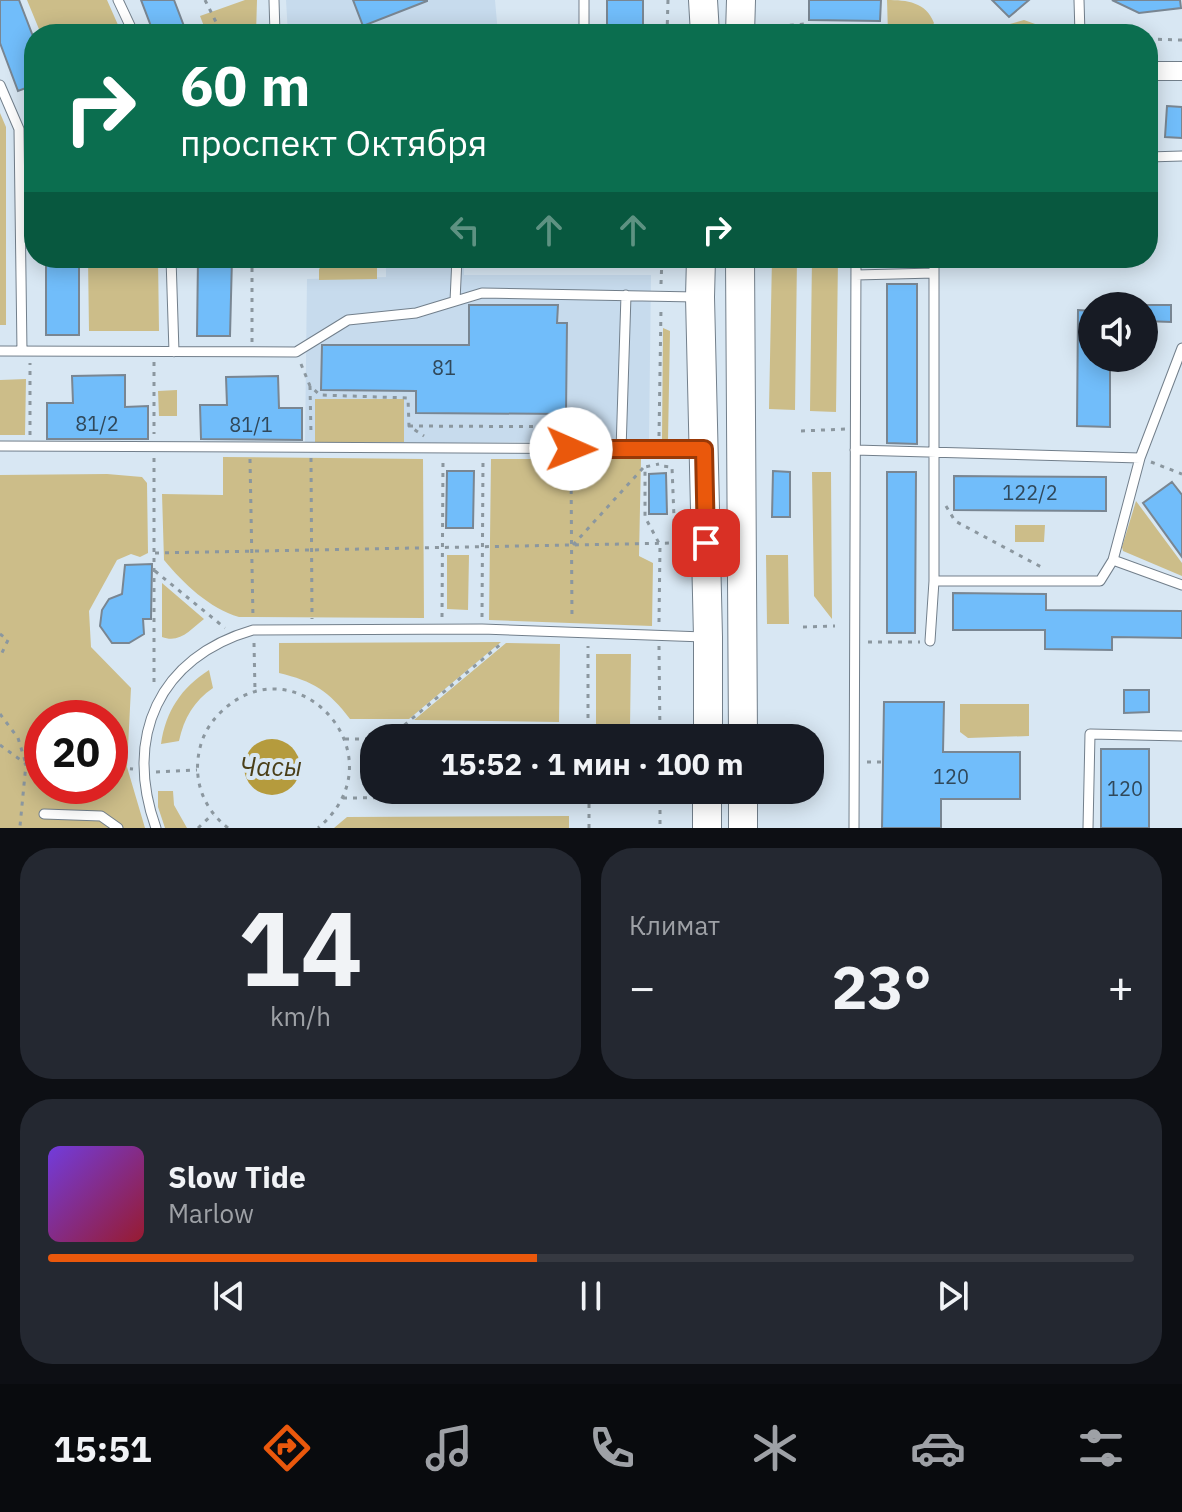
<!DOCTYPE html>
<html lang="ru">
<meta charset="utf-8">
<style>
body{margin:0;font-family:"IBM Plex Sans",sans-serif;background:#242831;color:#f1f3f6;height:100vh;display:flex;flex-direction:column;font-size:30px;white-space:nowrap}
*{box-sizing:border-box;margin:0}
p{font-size:26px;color:#9ea1a6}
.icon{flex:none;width:44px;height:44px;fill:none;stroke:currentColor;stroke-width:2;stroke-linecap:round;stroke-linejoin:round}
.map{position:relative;height:828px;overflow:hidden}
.side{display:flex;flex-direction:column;gap:20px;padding:20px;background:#0d0f14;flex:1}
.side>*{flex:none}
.guide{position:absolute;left:24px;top:24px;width:1134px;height:244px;border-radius:32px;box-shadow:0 4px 20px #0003;background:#0b6e4f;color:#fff;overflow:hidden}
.buttons{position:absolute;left:1078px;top:292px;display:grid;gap:16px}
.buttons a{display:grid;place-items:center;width:80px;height:80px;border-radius:50%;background:#171b24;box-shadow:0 4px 20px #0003;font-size:40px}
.speed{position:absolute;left:24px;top:700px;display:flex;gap:16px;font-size:40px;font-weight:700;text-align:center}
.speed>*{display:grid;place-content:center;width:104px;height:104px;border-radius:50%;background:#171b24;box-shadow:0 4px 20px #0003;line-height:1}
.speed .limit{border:12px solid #d22;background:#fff;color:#111}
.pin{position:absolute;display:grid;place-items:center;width:68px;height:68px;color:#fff;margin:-34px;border-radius:16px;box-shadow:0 4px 12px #0006}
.me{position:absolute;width:88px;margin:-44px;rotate:91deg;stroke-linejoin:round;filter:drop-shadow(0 0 6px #0008)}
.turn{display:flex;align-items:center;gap:28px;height:168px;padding:0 24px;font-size:36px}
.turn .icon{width:104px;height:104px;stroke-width:2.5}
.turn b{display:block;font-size:56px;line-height:68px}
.lanes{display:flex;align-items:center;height:76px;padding:0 24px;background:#0003;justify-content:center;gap:40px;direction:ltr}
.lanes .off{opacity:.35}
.big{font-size:60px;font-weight:700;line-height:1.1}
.side .card{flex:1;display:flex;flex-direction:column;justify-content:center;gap:12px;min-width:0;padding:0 28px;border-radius:32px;background:#242831}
.side .dial{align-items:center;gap:0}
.dial b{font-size:104px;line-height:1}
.song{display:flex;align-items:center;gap:24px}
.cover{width:96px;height:96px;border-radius:12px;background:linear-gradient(135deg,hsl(260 70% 55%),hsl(350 70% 35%))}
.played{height:8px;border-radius:4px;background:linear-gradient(90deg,#ea580c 45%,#363941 45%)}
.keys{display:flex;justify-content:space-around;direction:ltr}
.heat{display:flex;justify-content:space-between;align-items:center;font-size:44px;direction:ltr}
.side .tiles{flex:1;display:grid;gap:20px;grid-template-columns:1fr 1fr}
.card:last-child{grid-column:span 2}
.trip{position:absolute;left:360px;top:724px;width:464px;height:80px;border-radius:32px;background:#171b24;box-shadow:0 4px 20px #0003;font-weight:700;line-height:80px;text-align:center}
.tabs{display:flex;height:128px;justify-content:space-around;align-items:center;background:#090b0e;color:#9ea1a6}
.tabs .icon{width:56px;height:56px}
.tabs .on{color:#ea580c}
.tabs b{font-size:36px;color:#f1f3f6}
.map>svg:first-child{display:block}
</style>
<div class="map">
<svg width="1182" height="828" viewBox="0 0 1182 828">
<rect width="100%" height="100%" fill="#d8e7f3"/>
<path fill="#c7dbed" d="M286,0h209l3,34h-210z
M386,258h78v17h187l-2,165 -344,5 2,-166 79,-2z"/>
<path fill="#ccbd89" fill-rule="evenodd" d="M27,0h80l15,34h-81z
M245,0h12l-1,34h-49l-7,-18z
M887,0c20,0 39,2 47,23l-5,9 -41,2z
M1024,20l25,9 -1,5 -49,-1v-6z
M0,113l6,14v198h-6z
M88,258h70l1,73h-70z
M772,258h25l-2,152 -26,-1z
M812,258h26l-2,154 -26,-1z
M373,264l4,3v12l-58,1v-11l4,-4z
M663,328l7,3 -2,109h-6z
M26,379l-1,56h-25v-55z
M177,390v26h-18l-1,-25z
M315,399h89v43h-89z
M223,457l200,2 1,159 -185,-1c-30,-9 -55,-33 -75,-57l-2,-66 61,1z
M491,459h150l-2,97 14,7 -1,63 -163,-6z
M812,472h19l1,147 -18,-23z
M107,474l35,3 5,6 1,70 -8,4 -9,-3 -14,6 -28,51 2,36 40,41 -4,79 18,61h-145v-353zM42,718h68v68h-68z
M1136,501l46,62v13l-59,-25 -1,-4z
M1015,525h30l-1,17h-29z
M447,555h22l-1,55 -21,-1z
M766,555h22l1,69h-22z
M162,583l42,36c-13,10 -24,25 -42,18z
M501,642l-92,77h-59c-21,-28 -37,-38 -71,-46v-30z
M506,643l54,1 -1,78 -145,-2z
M596,654h35l-1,73h-34z
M209,670l4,18c-19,13 -29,30 -34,53l-18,3c5,-33 20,-56 48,-74z
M960,704h69v32l-61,2 -8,-6z
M158,791h15l1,14 13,23h-22l-7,-21z
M569,816v12h-235l13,-11z"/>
<path fill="#b59b3d" d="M244 767a28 28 0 1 1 56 0a28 28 0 1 1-56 0Z"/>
<path fill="#71bdfa" stroke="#798692" stroke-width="2" d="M0,0h19l15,39v46l-16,6 -18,-48z
M141,0h33l13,34h-33z
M353,0h74v1l-64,25z
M607,0h36v34h-36z
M809,0h72l-1,21 -71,-1z
M992,0h37l-20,17z
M1112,0h68l1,8 -42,5z
M1167,106l15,1v31l-17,-1z
M46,258h33v77h-33z
M198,258h34l-2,78h-33z
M887,284h30v160l-30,-1z
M469,305h89l-1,18h10l-1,91 -150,-1v-22l-95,-1 1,-45h147z
M1144,305h27v17l-27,-1z
M1078,310l14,1v47h18v69l-33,-1z
M125,375v32l23,-1v33h-101v-36h26l-1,-27z
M278,376l1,32h23v32l-101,-1 -1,-34h27l-1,-28z
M447,471h27l-1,57h-27z
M773,471l17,1v45h-18z
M887,472h29l-1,161h-28z
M666,473l1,41h-18v-40z
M954,476l152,1v34l-152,-1z
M1172,482l10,13v62l-39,-54z
M152,564l-1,55h-8l1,15 -15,9h-17l-12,-17 2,-16 7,-11 13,-5 3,-29z
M953,593l93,1v16l136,1v27l-70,-1v13l-67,-1v-19h-92z
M1124,690h25v22l-25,1z
M884,702h60l-1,50h77v47h-79v29h-59z
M1101,749h48v79h-48z"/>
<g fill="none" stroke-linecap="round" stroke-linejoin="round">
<g stroke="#727f8b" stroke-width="11">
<path id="lane" d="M118,0l16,34
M274,0l1,34
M584,0v34
M1079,0l1,34
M0,85l19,44 3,222
M1148,157l34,-1
M171,258l3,94
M856,275l78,-2
M455,301l2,-43
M1182,348l-42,110 -27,102 69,25
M0,351l296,1 52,-32 68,-7 66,-20 214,4
M0,446l700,3
M621,450l5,-155
M855,450l285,8
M934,581h166l13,-21
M930,641l4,-60v-323
M44,814l57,2 17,12
M156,828c-33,-91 3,-171 97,-198l229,-1 222,8
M854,828l2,-570
M1088,828l2,-94 92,2"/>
</g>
<g stroke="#727f8b" stroke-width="20">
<path id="street" d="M1148,71h34"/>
</g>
<g stroke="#727f8b" stroke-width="30">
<path id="primary" d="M703,0l2,34
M740,34l1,-34
M701,258l-1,39 8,340v101
M740,258l3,480
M743,790v38
M707,828v-38"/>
</g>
<path stroke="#8b979f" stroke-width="3" stroke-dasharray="4 6" stroke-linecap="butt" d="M205,0l17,34
M760,28l44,-4
M667,34l1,-34
M1148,39l34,1
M252,258v84
M661,284l1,-26
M154,362v72
M301,364l9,22 10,9 88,3 1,28 15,10
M310,386l1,49
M409,426l200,1
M801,431l45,-2
M30,435v-72
M659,436l2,-128
M154,458v228
M311,458l1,161
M250,459l3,160
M571,460l1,160
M1151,462l31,12
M946,506l9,15 90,48
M573,545l70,-77
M155,553l520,-10 -3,-76 -12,-1
M155,571l70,57
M442,617l1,-156
M482,617l1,-156
M659,622l1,-77 -15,-28v-50l14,-3
M803,627l32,-1
M0,634l8,6 -8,17
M868,642h52
M254,643l1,48
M659,646l1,92
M0,714l18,24 8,26 16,1
M389,738l113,-95
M588,738v-92
M345,739h29
M0,745l26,19 -6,62 -3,2
M867,762h16
M810,763h19
M110,767l23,2
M156,772l41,-2
M660,790v38
M343,798l317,-2
M198,828l15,-14
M228,828c-22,-17 -33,-42 -30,-69 2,-19 10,-35 24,-48 75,-71 181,46 96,117
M589,828v-38"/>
<use href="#lane" stroke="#fff" stroke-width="9"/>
<use href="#street" stroke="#fff" stroke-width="18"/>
<use href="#primary" stroke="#fff" stroke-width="28"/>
</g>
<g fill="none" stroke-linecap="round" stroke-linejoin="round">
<g stroke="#983908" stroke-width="20">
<path id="route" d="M571,449h133l2,94"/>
</g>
<use href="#route" stroke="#ea580c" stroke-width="14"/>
</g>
<g text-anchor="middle" stroke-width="8" stroke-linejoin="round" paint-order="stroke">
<g font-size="20" fill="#30485a">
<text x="444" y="375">81</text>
<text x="97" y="431">81/2</text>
<text x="251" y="432">81/1</text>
<text x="1030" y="500">122/2</text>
<text x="951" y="784">120</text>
<text x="1125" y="796">120</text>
</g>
<g font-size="26" font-style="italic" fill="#4a3f18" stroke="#d8e7f3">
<text x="271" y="776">Часы</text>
</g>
</g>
</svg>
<div class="buttons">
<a><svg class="icon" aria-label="sound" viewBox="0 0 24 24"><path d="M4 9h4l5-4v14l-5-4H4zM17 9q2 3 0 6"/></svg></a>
</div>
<div class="speed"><div class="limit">20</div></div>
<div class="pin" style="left:706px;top:543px;background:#d93025"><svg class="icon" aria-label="arrive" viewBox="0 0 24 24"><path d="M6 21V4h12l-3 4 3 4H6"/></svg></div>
<svg class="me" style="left:571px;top:449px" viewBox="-20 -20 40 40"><circle r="19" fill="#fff"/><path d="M0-13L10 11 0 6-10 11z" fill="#ea580c"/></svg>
<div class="trip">15:52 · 1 мин · 100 m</div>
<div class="guide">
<div class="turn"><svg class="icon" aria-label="right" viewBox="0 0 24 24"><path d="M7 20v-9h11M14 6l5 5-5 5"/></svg><div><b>60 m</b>проспект Октября</div></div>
<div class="lanes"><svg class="icon off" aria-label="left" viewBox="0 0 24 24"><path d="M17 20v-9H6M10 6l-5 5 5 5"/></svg><svg class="icon off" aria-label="ahead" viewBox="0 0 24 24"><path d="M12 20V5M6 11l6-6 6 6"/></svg><svg class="icon off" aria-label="ahead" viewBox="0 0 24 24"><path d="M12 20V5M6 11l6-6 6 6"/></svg><svg class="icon" aria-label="right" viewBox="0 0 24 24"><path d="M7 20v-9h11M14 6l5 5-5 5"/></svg></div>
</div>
</div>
<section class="side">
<div class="tiles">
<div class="card dial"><b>14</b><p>km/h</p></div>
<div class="card"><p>Климат</p>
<div class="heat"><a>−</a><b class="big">23°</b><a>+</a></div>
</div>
<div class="card">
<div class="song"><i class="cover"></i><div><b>Slow Tide</b><p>Marlow</p></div></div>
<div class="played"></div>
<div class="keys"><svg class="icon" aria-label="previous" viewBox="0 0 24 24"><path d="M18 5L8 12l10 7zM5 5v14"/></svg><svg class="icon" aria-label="pause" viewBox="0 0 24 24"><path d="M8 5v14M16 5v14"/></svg><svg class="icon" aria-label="next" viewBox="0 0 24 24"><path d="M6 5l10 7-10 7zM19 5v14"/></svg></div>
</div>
</div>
</section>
<nav class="tabs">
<b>15:51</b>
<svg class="icon on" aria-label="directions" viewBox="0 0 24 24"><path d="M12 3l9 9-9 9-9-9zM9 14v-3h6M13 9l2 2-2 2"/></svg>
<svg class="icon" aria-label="music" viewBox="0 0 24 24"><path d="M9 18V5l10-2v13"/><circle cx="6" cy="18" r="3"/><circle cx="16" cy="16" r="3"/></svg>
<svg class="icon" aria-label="phone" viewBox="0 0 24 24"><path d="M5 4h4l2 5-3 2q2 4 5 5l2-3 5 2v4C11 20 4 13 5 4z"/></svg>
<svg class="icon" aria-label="climate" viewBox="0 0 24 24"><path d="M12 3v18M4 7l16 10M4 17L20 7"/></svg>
<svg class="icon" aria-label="car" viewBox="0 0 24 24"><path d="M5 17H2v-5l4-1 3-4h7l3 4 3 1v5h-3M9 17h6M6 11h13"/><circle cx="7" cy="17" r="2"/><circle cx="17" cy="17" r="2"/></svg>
<svg class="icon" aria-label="filters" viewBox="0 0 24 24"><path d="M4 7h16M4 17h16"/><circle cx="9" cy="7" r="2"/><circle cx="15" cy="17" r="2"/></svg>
</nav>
